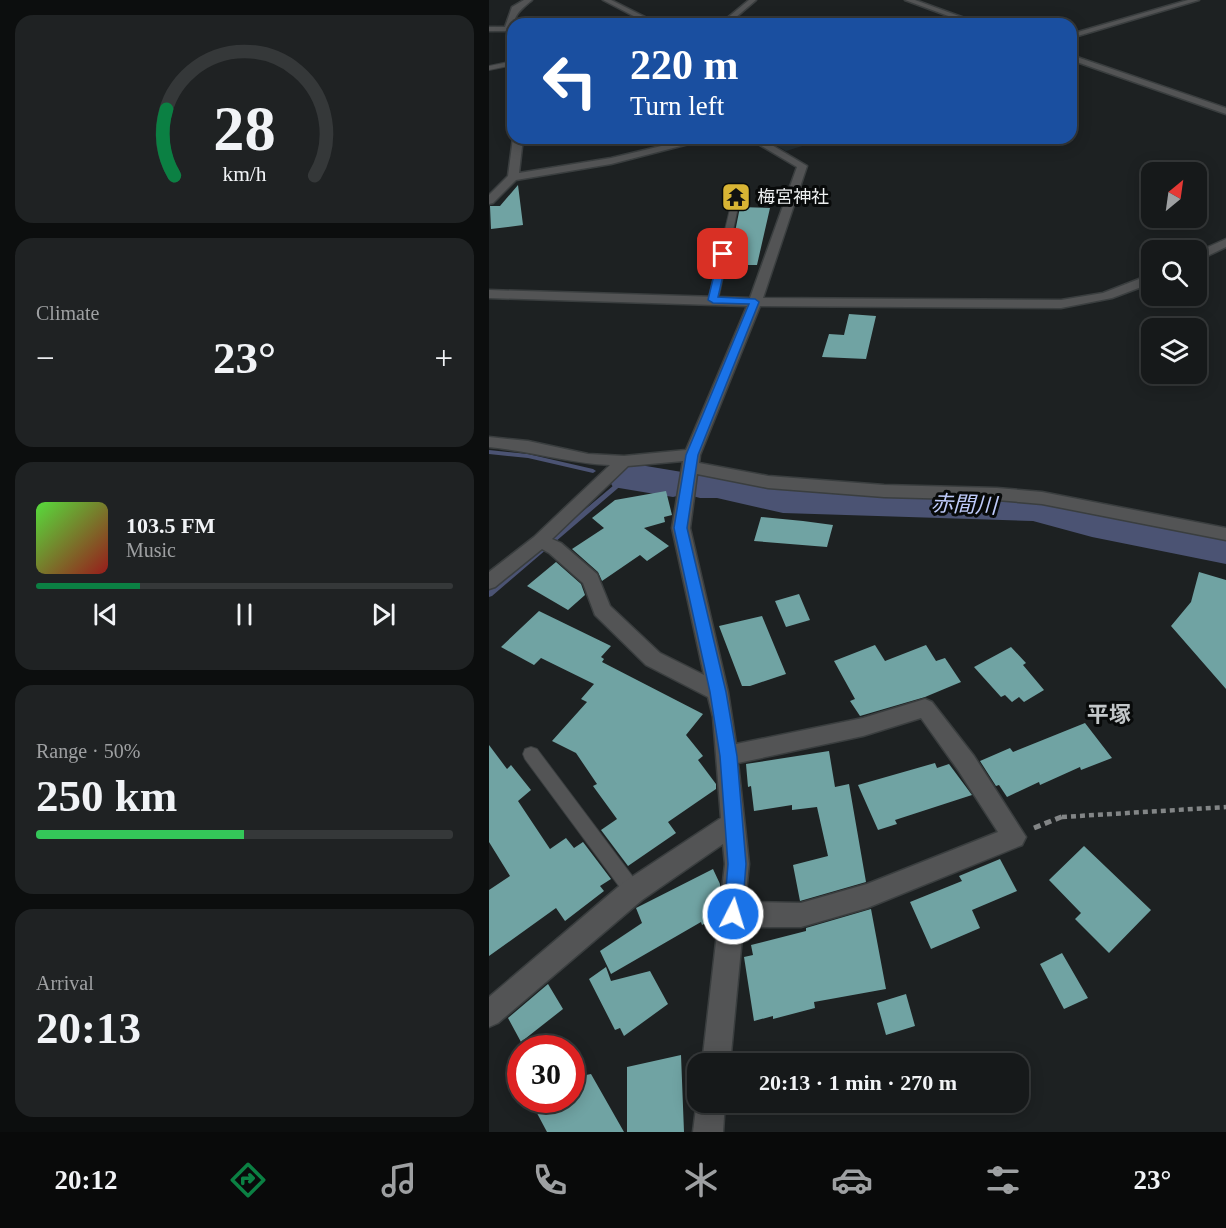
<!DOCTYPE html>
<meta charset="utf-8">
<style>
body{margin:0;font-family:"Times New Roman","Noto Sans JP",serif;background:#1f2223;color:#f1f3f6;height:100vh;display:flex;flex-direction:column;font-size:22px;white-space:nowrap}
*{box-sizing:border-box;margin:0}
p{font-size:20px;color:#9ea0a2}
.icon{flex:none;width:33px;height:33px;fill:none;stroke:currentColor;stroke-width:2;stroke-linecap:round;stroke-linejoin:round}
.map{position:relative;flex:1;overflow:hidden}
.panel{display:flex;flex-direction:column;gap:15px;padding:15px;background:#0c0e0e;width:489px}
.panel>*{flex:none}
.banner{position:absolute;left:18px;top:18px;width:570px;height:126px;border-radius:18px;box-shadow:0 3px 15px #0003,0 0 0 2px #353839;background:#1a4fa0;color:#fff;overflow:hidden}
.needle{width:39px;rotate:29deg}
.controls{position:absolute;left:652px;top:162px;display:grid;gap:12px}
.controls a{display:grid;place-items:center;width:66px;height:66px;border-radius:12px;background:#16191a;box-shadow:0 3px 15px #0003,0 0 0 2px #353839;font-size:30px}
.speed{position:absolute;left:18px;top:1035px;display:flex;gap:12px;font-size:30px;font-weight:700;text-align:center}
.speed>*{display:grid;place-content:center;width:78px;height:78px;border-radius:50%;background:#16191a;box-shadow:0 3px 15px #0003,0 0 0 2px #353839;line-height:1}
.speed .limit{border:9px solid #d22;background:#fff;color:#111}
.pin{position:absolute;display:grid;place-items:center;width:51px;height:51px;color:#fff;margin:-26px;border-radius:12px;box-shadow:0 3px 9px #0006}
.me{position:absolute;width:66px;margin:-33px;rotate:5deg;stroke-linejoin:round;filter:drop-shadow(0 0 4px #0008)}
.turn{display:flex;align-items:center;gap:21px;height:126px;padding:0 24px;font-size:27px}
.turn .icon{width:78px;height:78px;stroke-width:2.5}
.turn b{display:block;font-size:42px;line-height:51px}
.big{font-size:45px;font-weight:700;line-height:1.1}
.panel .tile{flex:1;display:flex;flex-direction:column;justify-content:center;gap:9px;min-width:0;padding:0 21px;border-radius:18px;background:#1f2223}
.panel .dial{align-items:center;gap:0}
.dial svg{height:156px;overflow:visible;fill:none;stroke:#353839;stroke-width:7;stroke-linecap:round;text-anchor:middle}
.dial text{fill:#f1f3f6;stroke:none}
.song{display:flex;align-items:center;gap:18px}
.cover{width:72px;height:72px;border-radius:9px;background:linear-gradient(135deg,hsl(110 70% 55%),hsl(0 70% 35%))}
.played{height:6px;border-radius:3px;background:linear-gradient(90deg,#0b8043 25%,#353839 25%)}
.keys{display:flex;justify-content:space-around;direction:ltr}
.heat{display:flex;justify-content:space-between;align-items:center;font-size:33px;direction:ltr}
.charge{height:9px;border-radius:4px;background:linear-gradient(90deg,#34c759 50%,#353839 0)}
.trip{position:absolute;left:198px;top:1053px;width:342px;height:60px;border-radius:18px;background:#16191a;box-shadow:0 3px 15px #0003,0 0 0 2px #353839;font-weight:700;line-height:60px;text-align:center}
.menu{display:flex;height:96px;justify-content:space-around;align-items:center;background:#090a0a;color:#9ea0a2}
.menu .icon{width:42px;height:42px}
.menu .active{color:#0b8043}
.menu b{font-size:27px;color:#f1f3f6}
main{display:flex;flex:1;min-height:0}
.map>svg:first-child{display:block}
</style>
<main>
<section class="panel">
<div class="tile dial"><svg viewBox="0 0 100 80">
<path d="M14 69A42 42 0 1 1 86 69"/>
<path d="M14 69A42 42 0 0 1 10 35" stroke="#0b8043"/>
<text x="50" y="56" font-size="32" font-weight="700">28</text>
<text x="50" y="72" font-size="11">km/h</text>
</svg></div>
<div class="tile"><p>Climate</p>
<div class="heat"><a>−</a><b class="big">23°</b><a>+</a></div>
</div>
<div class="tile">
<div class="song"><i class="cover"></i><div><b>103.5 FM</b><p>Music</p></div></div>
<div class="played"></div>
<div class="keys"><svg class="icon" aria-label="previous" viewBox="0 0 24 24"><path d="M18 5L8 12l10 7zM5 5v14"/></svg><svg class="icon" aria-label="pause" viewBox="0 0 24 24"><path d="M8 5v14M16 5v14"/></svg><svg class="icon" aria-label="next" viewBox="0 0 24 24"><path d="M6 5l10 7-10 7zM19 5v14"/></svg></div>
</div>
<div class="tile"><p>Range · 50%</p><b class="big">250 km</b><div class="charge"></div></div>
<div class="tile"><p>Arrival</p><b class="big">20:13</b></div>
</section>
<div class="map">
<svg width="737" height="1132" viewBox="0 0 737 1132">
<rect width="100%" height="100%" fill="#1d2122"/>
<path fill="#232d31" d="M273,138h41l9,5 -26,8z"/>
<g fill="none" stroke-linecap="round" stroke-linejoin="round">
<path fill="#4b5373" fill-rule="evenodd" d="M0,450l39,4 65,15 3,2 -3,2 -65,-15 -39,-4z
M137,475h2l3,2 -139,119 -3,1v-7z"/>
<path fill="#4b5373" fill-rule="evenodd" d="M139,463l60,10 12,-3h17l66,13 250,8 59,14 134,25v34l-134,-27 -59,-16 -250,-8 -66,-15h-17l-15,-4 -12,3 -60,-10 -6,-10 6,-10z"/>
</g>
<path fill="#70a3a3" d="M29,185l5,40 -32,4 -1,-23h10z
M251,207l30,1 -13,57h-23l1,-9h-3l3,-14h-2z
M360,314l27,2 -10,43 -44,-2 7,-23 15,1z
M177,491l6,24 -8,2 1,5 -21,6 25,18 -22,15 -7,-6 -38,26 -4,-9 -26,-23 32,-21 -12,-10 23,-18z
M272,517l42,4 30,4 -6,22 -73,-6z
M67,562l25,22 4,11 -17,15 -41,-24z
M710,572l27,8v109l-55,-63 20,-24z
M310,594l11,26 -24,7 -11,-26z
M50,611l72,35 -10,11 3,2 -2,3 101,52 -17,21 17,21 -5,4 18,24v5l-48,33 8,11 -48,33 -27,-36 16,-11 -24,-33 4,-2 -21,-31 -24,-12 35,-39 -6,-3 13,-15 -53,-26 -7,7 -33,-18z
M273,616l24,58 -36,12h-8l-23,-60z
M386,645l10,16 41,-16 10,16 9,-3 16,24 -36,15 -65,19 -10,-15 5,-2 -21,-38z
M522,647l15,16 -3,2 21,25 -20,12 -5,-5 -7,5 -7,-7 -4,2 -27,-30z
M596,723l27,35 -31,12 -1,-3 -40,18 -1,-3 -32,15 -8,-12 -3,1 -16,-25 30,-13 3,4z
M0,745l18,24 4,-4 20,25 -13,11 32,48 16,-11 8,10 9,-6 28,37 -11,7 4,5 -39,30 -9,-13 -67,48v-66l21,-14 -21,-34z
M340,751l6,36 14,-3 17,98 -66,19 -7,-36 35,-9 -11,-49 -25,3v-5l-38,6 -3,-25 -3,1 -2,-23z
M446,763l2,5 12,-4 23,31 -77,25 2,4 -19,6 -20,-45z
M595,846l67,64 -42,43 -34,-34 6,-6 -32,-33z
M511,859l17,32 -45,19 8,18 -49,21 -21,-47 52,-21 -3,-5z
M224,869l7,15v8l-7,3 5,11 -1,11 -15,8 -1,-3 -90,52 -11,-23 42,-28 -6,-15z
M382,909l15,80 -72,13 1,6 -42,11v-3l-19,5 -10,-64 9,-2 -2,-10 55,-14v-3z
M573,953l26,45 -24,11 -24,-45z
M117,967l5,14 39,-10 18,33 -44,32 -4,-8 -5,2 -26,-51z
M59,984l15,25 -42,33 -13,-24z
M417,994l9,32 -29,9 -9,-32z
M192,1055l3,77h-57v-65z
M102,1074l33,58h-77l-17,-32h41v-22z"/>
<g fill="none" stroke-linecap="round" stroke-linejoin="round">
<g stroke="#3a3e3f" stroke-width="2">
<path id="service" d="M24,61v4l-24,5v-4z
M242,205l7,2 -20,93 -5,3 -5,-3z
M42,747l6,2 102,136 3,6 -3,6 -6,3 -6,-3 -102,-138 -2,-5 2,-5z"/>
</g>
<g stroke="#3a3e3f" stroke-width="3">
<path id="minor" d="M35,0h8c-14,12 -19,15 -19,34l-7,-3h-17v-4h16l7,-20z
M114,0h8l48,24h-10z
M260,0h7l-28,24h-8z
M416,0h10l66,24h-11z
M699,0h11l-128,38v-4z
M582,55l155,53v6l-155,-54z
M24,138h10l-4,35 92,-15 84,-20h17l-101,26 -95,16 -23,23 -4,1v-9l19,-19z
M259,138h12l47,28 -44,132 298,2 42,-7 49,-19v9l-40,15 -51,10 -301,-2 -60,149 -1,8 69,13 116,9 113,3 45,4 184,36v12l-184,-36 -45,-4 -113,-3 -116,-9 -71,-14 -7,54 38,164 8,52 127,-26 62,-19 7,3 42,54 52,81 -4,8 -155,63 -66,19h-58l-13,137h-28l23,-200 -2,-20 -81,56 -144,123 -9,4v-30l135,-115 97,-64 -8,-101 -5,-20 -62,-32 -51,-50 -12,-32 -34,-30 -7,-4 -47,38 -6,2v-17l45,-35 76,-72c-41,-2 -80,-14 -121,-18v-10l39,4 60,13 36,2 62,-6 61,-144 -258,-8v-8l261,8 47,-131zM194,461l-11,67 32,147 -44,-22 -50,-47 -13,-32 -36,-31 -9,-4 76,-73zM432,718l37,52 40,62 -131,52 -66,19 -56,-1 4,-38 -11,-101 125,-27z
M737,239v8l-29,14v-9z
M208,1100v2h28l-2,30h-30z"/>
</g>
<path stroke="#828586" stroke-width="4.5" stroke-dasharray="5 4" stroke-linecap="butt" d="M573,817l164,-10"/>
<path stroke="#828586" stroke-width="5" stroke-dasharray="7 4.5" stroke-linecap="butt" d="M545,828l32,-13"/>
<use href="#service" fill="#535455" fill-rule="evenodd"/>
<use href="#minor" fill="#535455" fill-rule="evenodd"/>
</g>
<path fill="#1a73e8" stroke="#114b97" stroke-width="1.5" d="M234,251l5,3 -10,43 37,2 4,3 -61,153 -11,73 39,164 11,64 9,108 -4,50 -2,7 -7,3 -7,-3 -2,-7 4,-50 -8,-108 -10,-64 -36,-164 12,-73 63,-151 -36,-1 -5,-3 11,-46z"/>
<defs>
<g id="temple-square" transform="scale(1.5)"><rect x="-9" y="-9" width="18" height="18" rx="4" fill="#d8b434" stroke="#080a0a"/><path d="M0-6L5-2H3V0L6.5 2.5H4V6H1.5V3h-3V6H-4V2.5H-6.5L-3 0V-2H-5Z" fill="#111"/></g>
</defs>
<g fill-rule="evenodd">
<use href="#temple-square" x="247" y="197"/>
</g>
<g text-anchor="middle" stroke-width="6" stroke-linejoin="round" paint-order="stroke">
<g font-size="18" fill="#edeff0" stroke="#080a0a" text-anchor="start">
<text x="268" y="203">梅宮神社</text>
</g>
<g font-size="22" font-style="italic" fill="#becaf9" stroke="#080a0a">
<text transform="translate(475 504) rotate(2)" y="8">赤間川</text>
</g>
<g font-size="22" font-weight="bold" fill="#c3c7c9" stroke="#080a0a">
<text x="620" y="722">平塚</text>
</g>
</g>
</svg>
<div class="controls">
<a><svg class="needle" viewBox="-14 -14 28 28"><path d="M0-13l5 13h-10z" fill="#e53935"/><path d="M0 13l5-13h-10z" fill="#9ea0a2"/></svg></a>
<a><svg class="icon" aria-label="search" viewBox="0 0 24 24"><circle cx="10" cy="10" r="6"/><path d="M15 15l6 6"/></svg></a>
<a><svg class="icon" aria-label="layers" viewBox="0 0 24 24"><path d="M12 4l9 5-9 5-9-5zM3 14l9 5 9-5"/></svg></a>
</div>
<div class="speed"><div class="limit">30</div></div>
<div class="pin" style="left:234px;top:254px;background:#d93025"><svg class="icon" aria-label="arrive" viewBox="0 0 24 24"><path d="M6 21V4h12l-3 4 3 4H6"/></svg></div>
<svg class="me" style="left:244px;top:914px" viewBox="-20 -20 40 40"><circle r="17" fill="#1a73e8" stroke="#fff" stroke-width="3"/><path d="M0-11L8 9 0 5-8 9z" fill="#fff"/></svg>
<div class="trip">20:13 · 1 min · 270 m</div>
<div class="banner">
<div class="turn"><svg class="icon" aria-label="left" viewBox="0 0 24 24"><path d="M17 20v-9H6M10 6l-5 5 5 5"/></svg><div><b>220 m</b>Turn left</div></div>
</div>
</div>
</main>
<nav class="menu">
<b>20:12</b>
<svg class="icon active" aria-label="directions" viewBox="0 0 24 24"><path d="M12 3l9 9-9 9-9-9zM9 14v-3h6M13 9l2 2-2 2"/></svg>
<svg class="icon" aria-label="music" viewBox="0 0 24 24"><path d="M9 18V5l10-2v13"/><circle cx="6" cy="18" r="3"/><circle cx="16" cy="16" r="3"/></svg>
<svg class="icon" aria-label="phone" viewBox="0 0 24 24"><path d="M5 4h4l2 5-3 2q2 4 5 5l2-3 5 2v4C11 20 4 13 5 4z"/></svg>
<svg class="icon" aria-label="climate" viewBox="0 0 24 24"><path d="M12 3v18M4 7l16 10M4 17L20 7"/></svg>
<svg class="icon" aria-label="car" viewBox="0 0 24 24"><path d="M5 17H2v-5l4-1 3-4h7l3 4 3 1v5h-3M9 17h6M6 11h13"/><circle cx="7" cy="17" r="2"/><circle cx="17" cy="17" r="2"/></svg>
<svg class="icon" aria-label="filters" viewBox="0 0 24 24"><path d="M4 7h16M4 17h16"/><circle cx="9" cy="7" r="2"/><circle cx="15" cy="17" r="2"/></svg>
<b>23°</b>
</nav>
